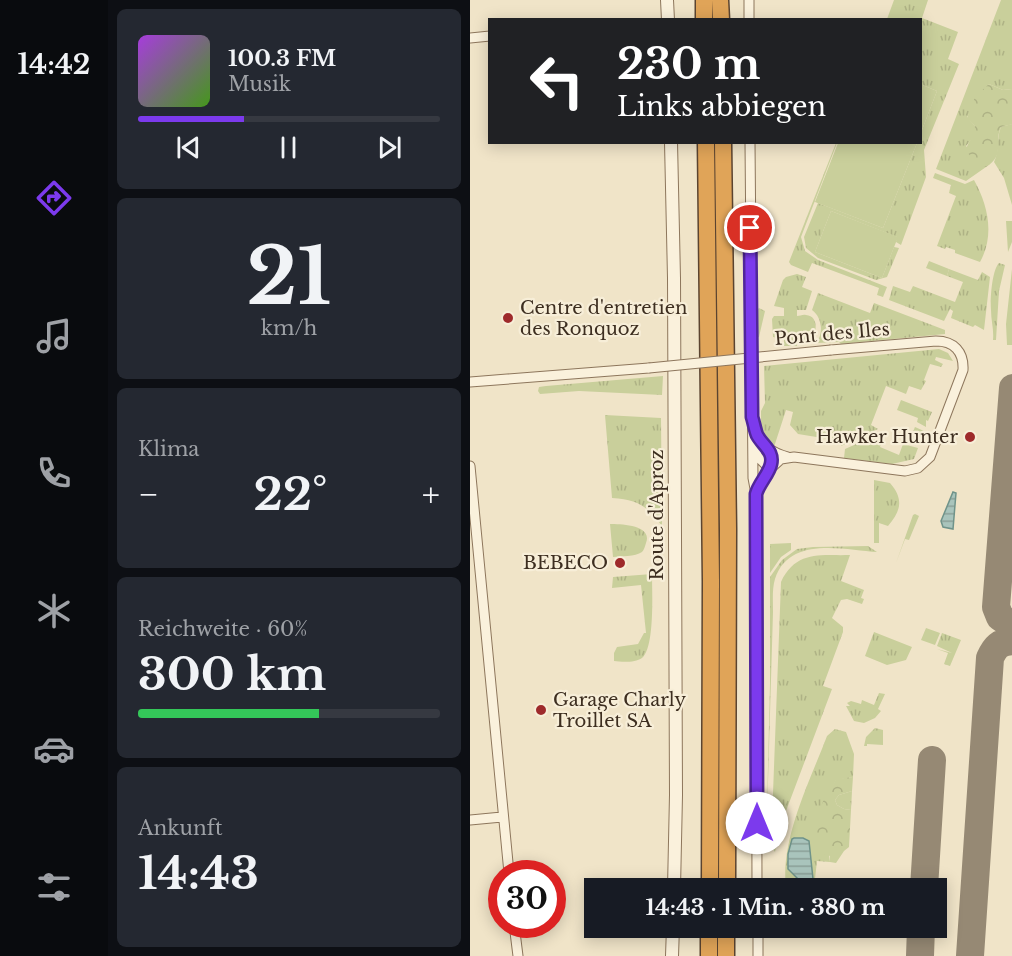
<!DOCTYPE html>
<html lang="de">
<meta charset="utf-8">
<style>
body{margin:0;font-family:"Libre Baskerville",serif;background:#242831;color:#f1f3f6;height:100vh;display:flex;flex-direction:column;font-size:22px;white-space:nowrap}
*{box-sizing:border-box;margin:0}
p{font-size:20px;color:#9ea1a6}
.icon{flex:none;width:33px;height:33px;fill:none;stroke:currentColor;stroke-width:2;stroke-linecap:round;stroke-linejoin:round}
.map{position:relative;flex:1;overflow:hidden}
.drawer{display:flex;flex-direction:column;gap:9px;padding:9px;background:#0d0f14;width:362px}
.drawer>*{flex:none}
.guide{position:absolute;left:18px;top:18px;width:434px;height:126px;border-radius:0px;box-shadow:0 3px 15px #0003;background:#202124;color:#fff;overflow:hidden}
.speed{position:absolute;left:18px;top:860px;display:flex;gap:12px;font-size:30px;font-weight:700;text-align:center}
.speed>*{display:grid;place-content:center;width:78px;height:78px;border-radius:50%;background:#171b24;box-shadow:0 3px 15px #0003;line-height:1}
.speed .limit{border:9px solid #d22;background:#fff;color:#111}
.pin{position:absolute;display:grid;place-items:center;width:51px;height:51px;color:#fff;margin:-26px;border:3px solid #fff;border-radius:50%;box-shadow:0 2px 6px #0007}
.me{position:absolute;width:66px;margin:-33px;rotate:0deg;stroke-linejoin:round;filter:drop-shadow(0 0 4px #0008)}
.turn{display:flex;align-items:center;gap:21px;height:126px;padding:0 30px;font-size:27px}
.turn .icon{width:78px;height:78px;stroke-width:2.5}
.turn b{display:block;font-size:42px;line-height:51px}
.big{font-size:45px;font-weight:800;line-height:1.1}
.drawer .tile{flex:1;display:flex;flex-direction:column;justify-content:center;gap:9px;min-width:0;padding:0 21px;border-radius:9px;background:#242831}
.drawer .dial{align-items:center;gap:0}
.dial b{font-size:78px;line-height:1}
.song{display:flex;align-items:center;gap:18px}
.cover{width:72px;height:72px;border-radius:9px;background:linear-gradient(135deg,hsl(280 70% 55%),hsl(100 70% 35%))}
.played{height:6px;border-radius:3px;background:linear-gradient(90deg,#7c3aed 35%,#363941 35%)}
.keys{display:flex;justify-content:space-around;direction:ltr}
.heat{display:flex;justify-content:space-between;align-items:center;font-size:33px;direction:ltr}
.charge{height:9px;border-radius:4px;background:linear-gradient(90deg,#34c759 60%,#363941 0)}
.trip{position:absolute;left:114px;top:878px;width:363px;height:60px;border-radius:0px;background:#171b24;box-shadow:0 3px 15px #0003;font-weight:800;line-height:60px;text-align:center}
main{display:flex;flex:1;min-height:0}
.tab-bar{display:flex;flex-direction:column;width:108px;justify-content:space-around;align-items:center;background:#090b0e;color:#9ea1a6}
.tab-bar .icon{width:42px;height:42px}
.tab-bar .active{color:#7c3aed}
.tab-bar b{font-size:27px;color:#f1f3f6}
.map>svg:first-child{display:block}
</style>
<main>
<nav class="tab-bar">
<b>14:42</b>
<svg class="icon active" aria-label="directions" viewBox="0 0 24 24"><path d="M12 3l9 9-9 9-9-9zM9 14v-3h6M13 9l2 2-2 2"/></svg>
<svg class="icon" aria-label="music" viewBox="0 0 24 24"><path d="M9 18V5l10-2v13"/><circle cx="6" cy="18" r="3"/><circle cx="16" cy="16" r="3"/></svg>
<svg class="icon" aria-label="phone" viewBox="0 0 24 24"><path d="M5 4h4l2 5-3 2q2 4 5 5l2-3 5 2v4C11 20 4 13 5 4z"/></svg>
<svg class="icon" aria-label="climate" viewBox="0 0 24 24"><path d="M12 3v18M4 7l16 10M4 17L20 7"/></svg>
<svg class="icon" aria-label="car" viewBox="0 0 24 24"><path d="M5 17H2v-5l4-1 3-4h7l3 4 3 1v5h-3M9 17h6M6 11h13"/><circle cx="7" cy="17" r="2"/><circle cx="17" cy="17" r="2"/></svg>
<svg class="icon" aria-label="filters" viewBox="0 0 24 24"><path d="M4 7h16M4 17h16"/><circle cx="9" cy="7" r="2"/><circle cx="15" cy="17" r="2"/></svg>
</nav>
<section class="drawer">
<div class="tile">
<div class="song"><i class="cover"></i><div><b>100.3 FM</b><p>Musik</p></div></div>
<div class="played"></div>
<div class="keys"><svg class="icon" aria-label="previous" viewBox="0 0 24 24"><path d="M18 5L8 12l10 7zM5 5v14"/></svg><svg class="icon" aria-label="pause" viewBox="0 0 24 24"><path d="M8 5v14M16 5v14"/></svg><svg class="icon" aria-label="next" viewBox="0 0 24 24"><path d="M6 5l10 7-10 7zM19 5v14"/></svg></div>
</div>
<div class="tile dial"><b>21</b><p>km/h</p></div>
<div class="tile"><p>Klima</p>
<div class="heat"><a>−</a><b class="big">22°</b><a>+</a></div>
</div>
<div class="tile"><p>Reichweite · 60%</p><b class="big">300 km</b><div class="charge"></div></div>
<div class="tile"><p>Ankunft</p><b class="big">14:43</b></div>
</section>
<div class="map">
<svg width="543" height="956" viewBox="0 0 543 956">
<defs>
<pattern id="grass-tufts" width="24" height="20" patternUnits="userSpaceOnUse" patternTransform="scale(1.5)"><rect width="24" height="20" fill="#c9cf9b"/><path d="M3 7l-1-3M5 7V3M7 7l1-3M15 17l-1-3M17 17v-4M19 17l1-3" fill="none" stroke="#aeb285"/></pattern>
<pattern id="forest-crowns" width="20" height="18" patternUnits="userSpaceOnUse" patternTransform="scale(1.5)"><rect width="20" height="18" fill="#c9cf9b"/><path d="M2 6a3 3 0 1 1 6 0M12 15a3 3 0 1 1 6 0" fill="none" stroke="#aeb285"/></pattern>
<pattern id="water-rules" width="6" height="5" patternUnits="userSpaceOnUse" patternTransform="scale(1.5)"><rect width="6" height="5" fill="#a9c4bc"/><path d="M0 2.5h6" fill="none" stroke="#8ba098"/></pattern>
</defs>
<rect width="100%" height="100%" fill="#f0e4c8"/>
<path fill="url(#grass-tufts)" d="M424,0h34l-6,18 36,14 -10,27 11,5 -35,86 2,27 -25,68 -5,-3 1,-5 -66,-26 -16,41 67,26 12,-31 5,1 -12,29 -11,3 -58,-22 -12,-10 -2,-11 14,-34 65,25 34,-85 3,-1v-7l17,-44 -17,-7v-64l-33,-1z
M531,0h11v89l-9,1 -14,-6 -22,33 8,9v9l-9,11 20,21 -20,14 -30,-12z
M542,124v81l-8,-27 -10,-16c6,-12 2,-24 7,-35z
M366,143h1l-36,94 4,14 13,9 69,27 -4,10 -6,-2 2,-7 -67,-25 -4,9 -17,-7 -2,-3z
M465,173l30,11 9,-4c14,25 21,55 6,82l-25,-9v-3l-9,-3 -1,2 -8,-3 19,-50 -7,-3 2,-8 -18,-7z
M536,221h6v21l-4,10z
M529,263l6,2 -6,26 -3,49h-3c1,-11 -2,-19 -2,-30 -1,-11 1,-40 8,-47z
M479,269l29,11 4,-8 8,5 -6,53 -9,-5 -2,2 -22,-9 2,-7 -3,-2 -6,12 -55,-21 4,-14 17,6 3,-6 42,16 8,-20 -16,-6z
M542,269v76h-5l-1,-21z
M327,274l9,3 -4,10 10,4 -6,19h-9v6c3,0 6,-2 9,-1 13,1 11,18 5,24l-14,1v6h-13v-7l-11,-2 -1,-18 2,-3h10v-8l-10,-2 9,-26 3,-3z
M348,293l52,20 4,-10 71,27v4l-104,10 -2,-2 -23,1c8,-9 6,-26 -4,-33z
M289,308l6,3 -6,26 -3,1 -1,-26z
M469,349l9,4 5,8 -17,-4 -1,3 8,4 -2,3 -11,-3 -6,16 2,1 -5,9 -12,-4 -3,8 -20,-8 -15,39 7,4 -37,17v-5l-43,-7 -8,-9 3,-13 -7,-2 -12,37 -13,-11v-25l4,-8 -1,-37z
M193,376l-1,19 -83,-4 -39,3 -2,-3 1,-4 7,-1z
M431,400l31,12 -4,9 -2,-1v7l-9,-5 1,-4 -21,-8z
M135,415l56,3 1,108c-16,-21 -24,-26 -50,-28z
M445,427l9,4 -5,13 -9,-5z
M409,434l5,2 -4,11 19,8 4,-11 15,4 -4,11 -22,5 -48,-6 1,-9z
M404,480l16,3c14,16 11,28 -2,43l-9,-3v20h-5z
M140,524c11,0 43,1 36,19 -1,3 -2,7 -4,9 -7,5 -21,4 -29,5z
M321,543v7l-10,7 -11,16v-29z
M398,546l9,6c-32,-2 -88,-17 -102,27 -3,10 -2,22 -2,33l-7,238 4,-167v-106l12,-17 15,-11 16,-2z
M380,555l-9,26 23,9 -3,8 3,1 -2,5 -15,-5 -6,1 -9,18 11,9v5l-20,54 9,3 -52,138 -5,25 -4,-6 10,-264c15,-32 40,-26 69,-27z
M182,574c0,17 3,73 -10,84 -7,5 -21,4 -28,3v-8l3,-6 21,-3 6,-11h2l-5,-48 -29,3 1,-11z
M456,628l14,5 -5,12 -14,-5z
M404,632l38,15 -6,13 -19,5 -22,-9z
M472,633l19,7 -11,26 -6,-2 4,-11 -11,-4 15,4 -15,-7z
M409,693l6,1 -7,15 3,2 -6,7 -11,5 -10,-2 -8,-15h4l-3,-3 4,-2 10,3 1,-4 12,5z
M405,728l8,2v15l-16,-1v2h-3l2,-9z
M365,729l11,3 8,22 -1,23 -17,3 -13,26 7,56 -13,-1 -3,27h-28c-6,-49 24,-107 41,-152z
M382,791l-1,19 -7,-1 -7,-4 -2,-5 4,-5z"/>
<path fill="url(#forest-crowns)" d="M519,84l14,6 9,-1 1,35 -12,3c-8,17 5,27 -15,40l-7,-1 -13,-15c1,-10 9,-13 9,-25l-8,-8 8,-21z
M383,777l-1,14 -13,4 -4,5 2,5 7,4 7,1 -2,37 -5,4 -8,12 -6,-1v-6l-12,-4c-13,-28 5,-48 18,-73z"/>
<path fill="#c9cf9b" d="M450,84l17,7 -17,44z
M368,143h79l-34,85 -68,-26z
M361,211l67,26 -16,41 -67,-26z
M459,261l20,8 -2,7 -21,-8z
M445,514l4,2 -10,24 -4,-1 -9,24 17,-48z"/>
<path fill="url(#water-rules)" stroke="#6f938a" stroke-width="1.5" d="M483,492l3,1 -3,36 -10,-2 -2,-6z
M324,838h9l6,3 4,38 -12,3 -13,-13v-15l4,-15z"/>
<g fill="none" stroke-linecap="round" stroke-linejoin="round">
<path stroke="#968974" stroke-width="28" d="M543,388l-17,219 4,10 13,9
M454,888l8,-128
M450,956l1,-29
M500,956l20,-298c5,-11 9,-16 23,-17"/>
<g stroke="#8d765c" stroke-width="11">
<path id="minor" d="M279,0v20
M0,38l20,-2
M280,142l3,336 3,16 1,394
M0,382l179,-14
M285,426c3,18 17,27 33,31
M284,447l4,10 12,12
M0,466l39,407
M300,469l11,-10 13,-2 111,14 13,-3 12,-11 33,-87c1,-18 -9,-29 -27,-29l-105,9
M286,494l6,-15 9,-15
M0,820l32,-3
M44,924l4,32
M288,927v29"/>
</g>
<g stroke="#8d765c" stroke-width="14">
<path id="tertiary" d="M197,0l1,20
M201,142l3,136 2,517 -2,93
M202,956l1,-29"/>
</g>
<g stroke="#5b4430" stroke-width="19">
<path id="motorway" d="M234,0v20
M250,0l1,20
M236,142l5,439 -1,307
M253,142l5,387 -1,359
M239,956v-29
M256,956v-29"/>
</g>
<use href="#minor" stroke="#faf1dc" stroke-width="9"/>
<use href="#tertiary" stroke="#faf1dc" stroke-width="12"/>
<use href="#motorway" stroke="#e0a458" stroke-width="16"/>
<g stroke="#8d765c" stroke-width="11" stroke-linecap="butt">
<path id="minor-bridge" d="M179,368l182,-18"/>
</g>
<use href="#minor-bridge" stroke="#faf1dc" stroke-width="9"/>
</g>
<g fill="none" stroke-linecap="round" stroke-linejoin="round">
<g stroke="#51269a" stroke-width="15">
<path id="route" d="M280,228l2,189c2,6 3,13 5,18 6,11 17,16 14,29 -2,10 -12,19 -15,30l1,329"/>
</g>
<use href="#route" stroke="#7c3aed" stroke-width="10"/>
</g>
<g fill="#9e2a2b" stroke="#f7eed8" stroke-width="2">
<circle cx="38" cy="318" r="6"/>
<circle cx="500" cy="437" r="6"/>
<circle cx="150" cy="563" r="6"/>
<circle cx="71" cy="710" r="6"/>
</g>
<g text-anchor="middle" stroke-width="4.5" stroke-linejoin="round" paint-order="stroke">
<g font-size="18" fill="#3d2e20" stroke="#f7eed8" text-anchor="start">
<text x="50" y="314">Centre d'entretien<tspan x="50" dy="21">des Ronquoz</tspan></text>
<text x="488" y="443" text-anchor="end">Hawker Hunter</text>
<text x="138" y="569" text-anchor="end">BEBECO</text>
<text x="83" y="706">Garage Charly<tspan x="83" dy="21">Troillet SA</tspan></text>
</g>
<g font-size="18" fill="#3d2e20" stroke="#f7eed8">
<text transform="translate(362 334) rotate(-5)" y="6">Pont des Iles</text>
<text transform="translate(187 515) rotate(-90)" y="6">Route d'Aproz</text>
</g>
</g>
</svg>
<div class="speed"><div class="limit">30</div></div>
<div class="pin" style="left:280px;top:228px;background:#d93025"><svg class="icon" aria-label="arrive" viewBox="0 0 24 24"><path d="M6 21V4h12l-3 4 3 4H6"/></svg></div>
<svg class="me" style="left:287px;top:823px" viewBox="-20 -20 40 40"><circle r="19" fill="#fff"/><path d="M0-13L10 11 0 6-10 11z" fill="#7c3aed"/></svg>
<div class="trip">14:43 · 1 Min. · 380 m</div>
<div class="guide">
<div class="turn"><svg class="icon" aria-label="left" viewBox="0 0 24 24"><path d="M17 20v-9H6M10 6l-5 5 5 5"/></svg><div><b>230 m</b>Links abbiegen</div></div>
</div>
</div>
</main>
